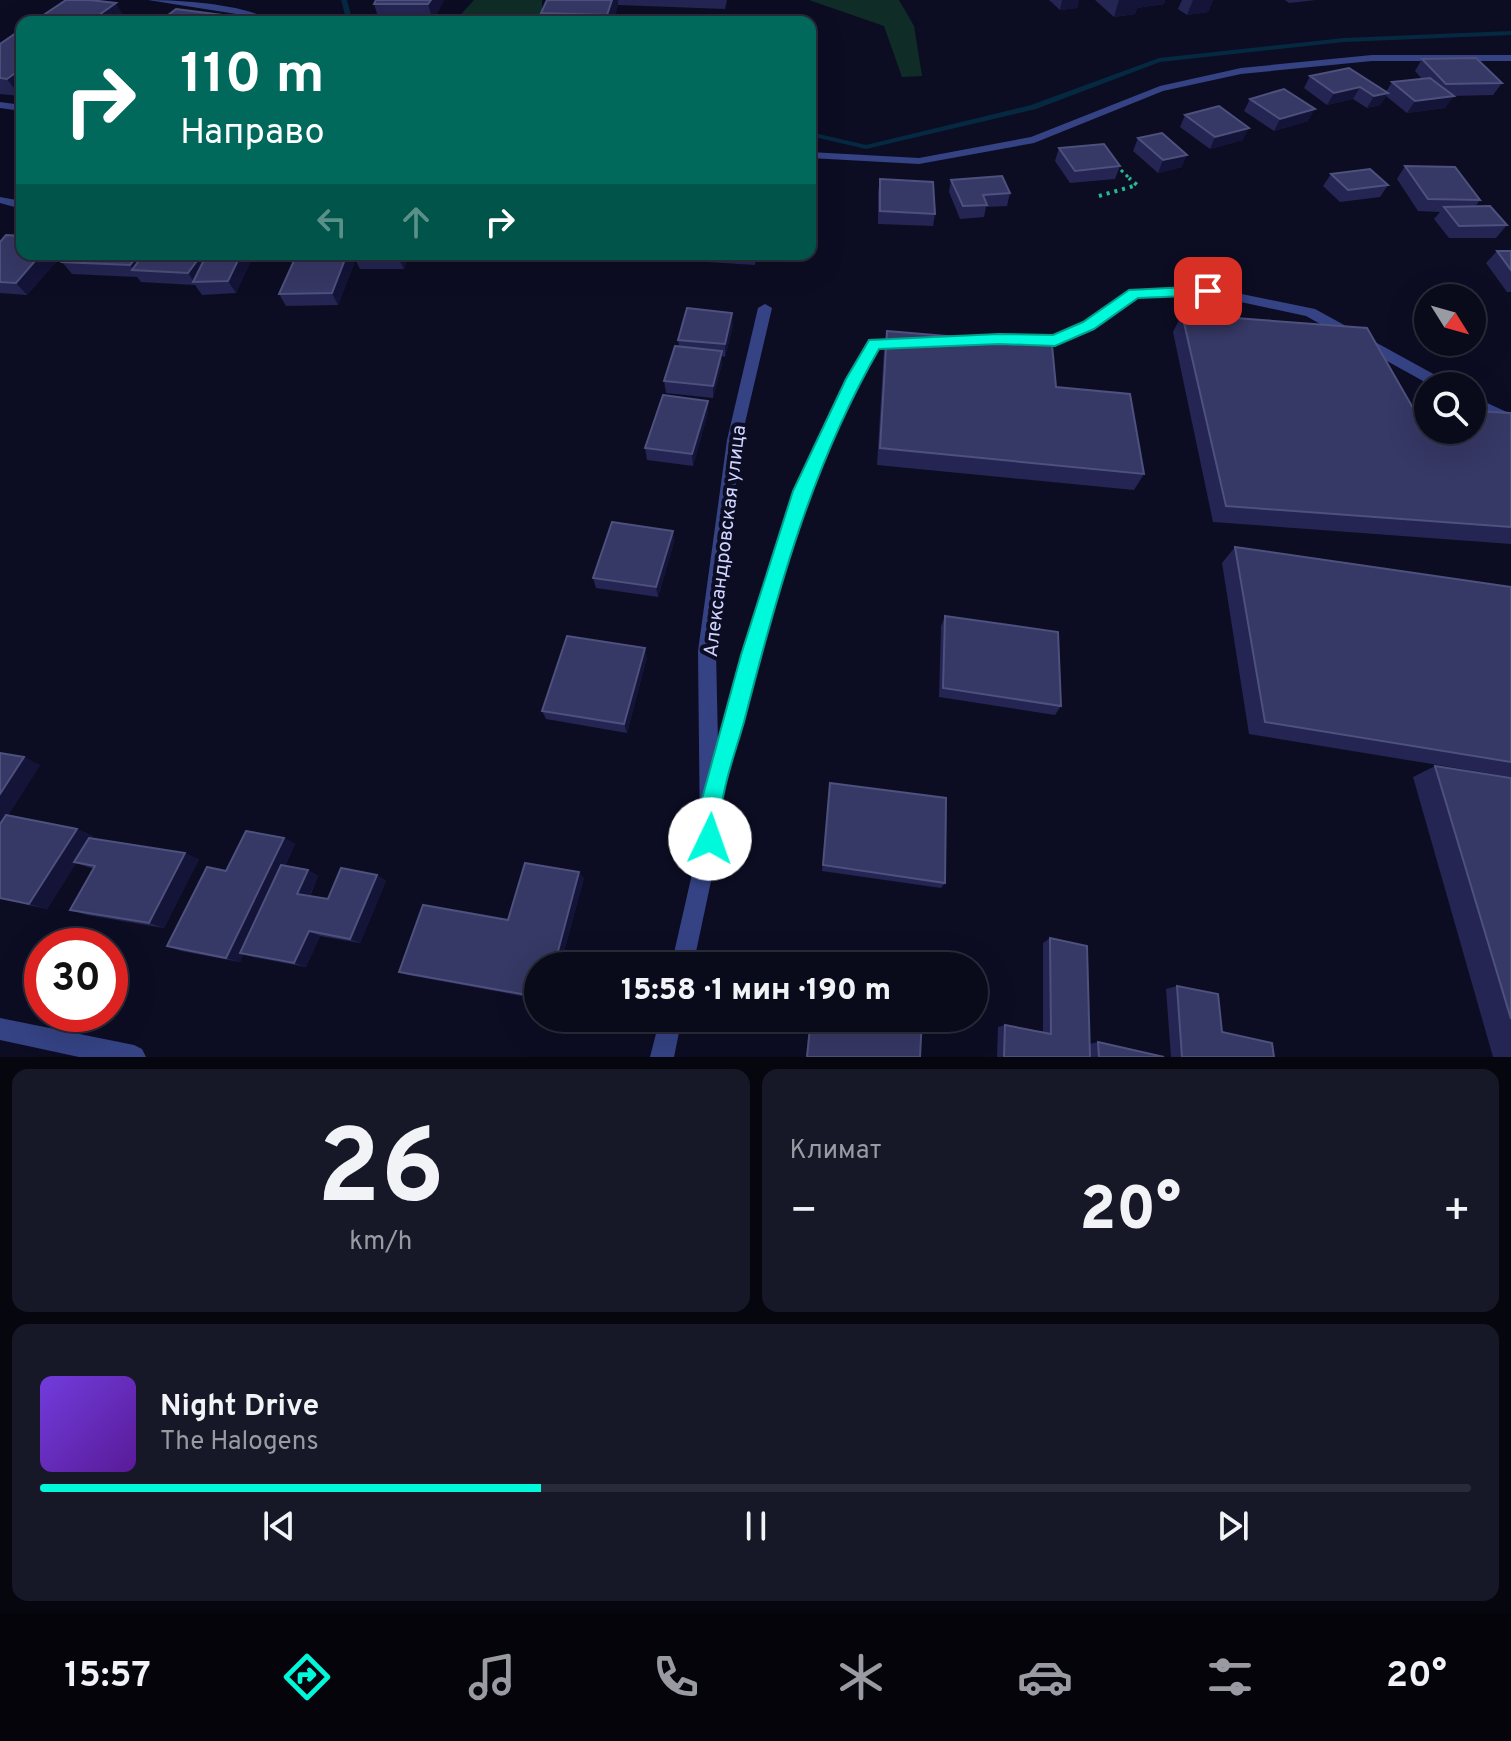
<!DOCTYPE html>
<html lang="ru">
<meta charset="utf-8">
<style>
body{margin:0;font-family:Overpass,sans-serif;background:#171827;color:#f1f3f6;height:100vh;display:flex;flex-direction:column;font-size:30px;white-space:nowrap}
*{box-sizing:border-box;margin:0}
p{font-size:26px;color:#999aa2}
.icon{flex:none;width:44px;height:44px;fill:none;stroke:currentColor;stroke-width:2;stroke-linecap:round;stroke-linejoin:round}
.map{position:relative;height:1057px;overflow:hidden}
.sheet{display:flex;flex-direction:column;gap:12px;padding:12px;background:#05060e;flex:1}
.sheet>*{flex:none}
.hud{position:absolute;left:16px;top:16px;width:800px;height:244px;border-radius:16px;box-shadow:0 8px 32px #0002,0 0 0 2px #292b39;background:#00695c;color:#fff;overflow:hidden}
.needle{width:52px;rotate:127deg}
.tools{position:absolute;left:1414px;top:284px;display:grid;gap:16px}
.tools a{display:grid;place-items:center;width:72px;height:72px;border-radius:50%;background:#090a1a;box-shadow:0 8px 32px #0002,0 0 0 2px #292b39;font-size:40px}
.speed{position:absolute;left:24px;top:928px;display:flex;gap:16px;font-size:40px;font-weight:700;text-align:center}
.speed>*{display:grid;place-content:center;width:104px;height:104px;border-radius:50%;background:#090a1a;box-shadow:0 8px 32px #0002,0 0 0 2px #292b39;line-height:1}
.speed .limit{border:12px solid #d22;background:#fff;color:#111}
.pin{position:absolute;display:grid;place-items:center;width:68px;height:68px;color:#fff;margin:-34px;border-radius:16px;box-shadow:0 4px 12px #0006}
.me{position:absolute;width:88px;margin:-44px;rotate:3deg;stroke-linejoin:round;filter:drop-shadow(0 0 6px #0008)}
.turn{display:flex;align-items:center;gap:28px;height:168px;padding:0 32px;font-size:36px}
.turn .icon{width:104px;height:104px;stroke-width:2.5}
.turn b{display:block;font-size:56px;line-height:68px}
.lanes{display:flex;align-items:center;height:76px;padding:0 32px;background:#0003;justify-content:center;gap:40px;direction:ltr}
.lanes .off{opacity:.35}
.big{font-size:60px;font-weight:800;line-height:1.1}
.sheet .card{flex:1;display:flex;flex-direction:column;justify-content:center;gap:12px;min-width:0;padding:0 28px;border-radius:16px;background:#171827}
.sheet .dial{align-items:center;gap:0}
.dial b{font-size:104px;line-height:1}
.song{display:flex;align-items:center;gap:24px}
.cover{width:96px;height:96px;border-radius:12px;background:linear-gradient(135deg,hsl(260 70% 55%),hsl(270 70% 35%))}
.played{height:8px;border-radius:4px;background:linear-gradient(90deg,#00f9db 35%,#292b39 35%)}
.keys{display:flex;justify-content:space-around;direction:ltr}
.heat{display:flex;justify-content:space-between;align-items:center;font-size:44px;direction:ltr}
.sheet .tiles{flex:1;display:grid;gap:12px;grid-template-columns:1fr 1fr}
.card:last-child{grid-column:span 2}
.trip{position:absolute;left:524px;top:952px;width:464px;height:80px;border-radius:40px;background:#090a1a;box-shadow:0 8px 32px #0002,0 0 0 2px #292b39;font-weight:800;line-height:80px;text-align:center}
.menu{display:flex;height:128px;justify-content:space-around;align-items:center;background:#04040a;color:#999aa2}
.menu .icon{width:56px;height:56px}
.menu .selected{color:#00f9db}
.menu b{font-size:36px;color:#f1f3f6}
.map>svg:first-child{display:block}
</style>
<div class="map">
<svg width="1511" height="1057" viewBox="0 0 1511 1057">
<rect width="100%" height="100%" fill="#0c0d23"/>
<path fill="#0f2d26" d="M474,0h68v22h-88z
M809,0h90l15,26 8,50 -20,1 -18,-51z"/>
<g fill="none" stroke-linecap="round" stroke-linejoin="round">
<path fill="#062942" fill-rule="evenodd" d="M341,0h6l6,22h-6z
M1511,31v4l-167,7 -184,20 -124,47 -170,40 -56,-13v-4l56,13 165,-40 128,-47 185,-20z"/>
<path stroke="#27bb91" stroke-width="3" stroke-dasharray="3 4" stroke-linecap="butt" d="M1116,165l15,15"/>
<path stroke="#27bb91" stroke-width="4" stroke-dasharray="3 5" stroke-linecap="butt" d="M1099,196l38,-11 -8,-7"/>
<path fill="#354385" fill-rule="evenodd" d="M148,0c31,0 100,4 125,22h-12l-12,-6z
M0,102l22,3v6l-22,-3z"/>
<path fill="#354385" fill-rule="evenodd" d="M1372,55h139v6h-139l-131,13 -78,17 -129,52 -115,21 -109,-6v-6l109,6 112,-21 129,-51 81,-18z
M0,197l22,4v8l-22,-6z
M1208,287l107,22 133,73 2,4h-18l-126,-70 -98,-21 -71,2 -43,32 -39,17 -91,-1 -7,-5 7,-5 89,1 31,-13 45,-33z
M765,304l7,4 -31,132 -25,211 2,93 24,-89 51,-164 54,-112 22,-38 35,-4 7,5 -7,5 -26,1 -17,31 -52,112 -49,164 -41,156 1,28 -27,127h-22l29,-127 -2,-188 29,-211 31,-132z
M1472,396l39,18v11l-39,-18z
M0,1018l134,27 8,4 4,8h-67l-79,-17z
M660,1018h22l-8,39h-24z"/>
</g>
<path fill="#242552" d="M444,0l-11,21 -54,-1 -5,-16z
M547,0h180l-2,9 -107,-4 -5,17h-70l-2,-9z
M1049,0h30l-2,8 -17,2z
M1095,0h70l-1,4 -27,4 -2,6 -21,3z
M1182,0h31l-5,12 -21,3 -9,-6z
M1285,0h31l-27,3z
M22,29v66l-2,1 -20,-2v-50z
M1422,59l80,24 -9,12 -40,1 -8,12 -38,5 -21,-17 -6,9 -13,3 -14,-9 -26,6 -23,-17 6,-12 76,16 6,-10 30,-3 -7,-8z
M1250,99l58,22 -34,10 -30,-20z
M1185,115l58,25 -33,9 -30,-22z
M1138,138l44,29 -24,6 -25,-22z
M1059,148l61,18 -5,13 -45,4 -15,-22z
M1405,166l75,34 -5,7 32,18 -11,13h-47l-15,-19 6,-7 -22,-1 -21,-32z
M1331,174l57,11 -8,12 -40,5 -17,-16z
M880,179l55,35 -2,12 -55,-2v-32z
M951,180l59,13 -3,13 -21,1 -2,10 -24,2 -11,-27z
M0,242l22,12h41l-36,41 -27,-2z
M1497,251h14v41h-4l-21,-29z
M297,254h52l5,10 -16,41 -52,1 -7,-12z
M356,254h53l-5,15h-44l-6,-12z
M706,254h51l-2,11 -48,-3z
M252,258l-16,35 -34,2 -7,-10 -54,-3 -4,-5 -65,-3 -10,-12z
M1182,314l231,94 98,5v131l-298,-22 -40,-190z
M733,325l-8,32 -3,-1v7l-9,35 -47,-5 -2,-12 15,-35 -1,-6z
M887,331l169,56 88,87 -10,16 -257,-25 7,-116z
M708,401v11l-15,54 -46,-6 -2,-12z
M673,531l1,11 -16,55 -62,-9 -3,-10z
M1235,547l276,40v190l-262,-43 -27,-171z
M945,616l116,90 -6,9 -116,-18 2,-71z
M647,657l-20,76 -81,-14 -4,-8z
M0,753l40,12 -32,50 69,14 16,7 -2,2 108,21 -35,69 -77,-13 -17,-5 24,-41 -18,-6 -29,46 -47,-10z
M1435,766l76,12v279h-18l-80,-280z
M830,783l115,100 -4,5 -119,-17z
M284,838l11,6 -10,22 23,4 10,6 -8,20 18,3 49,-24 9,6 -26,62 -40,-7 -14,31 -53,-10 -10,-3 -3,8 -59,-11 -14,-5 59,-75z
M584,878l-24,88h-22v33l-130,-24 -9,-3 109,-52z
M1050,938l39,106 9,-2 66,15h-167l1,-30 7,-2 38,8v-90z
M1177,986l45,46 52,25h-103l-5,-68z
M810,1018h112l-2,39h-114z"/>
<path fill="#131437" d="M431,0h13l-11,21 -5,-17z
M612,0h6v5l-5,17h-5l-1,-7z
M1062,0h17l-2,8 -17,2z
M1119,0h46l-1,4 -27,4 -2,6 -21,3z
M1193,0h20l-5,12 -21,3z
M116,3l10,17 -3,2h-34z
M230,16l3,6h-11z
M22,68v27l-2,1 -13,-17z
M1360,87l-7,12 -26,6 7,-12z
M1388,93l-8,12 -13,3 7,-12z
M1454,96l-9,12 -38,5 8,-12z
M1315,109l-7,12 -34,10 6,-12z
M1249,128l-6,12 -33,9 5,-12z
M1187,155l-5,12 -24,6 5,-13z
M41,254h22l-36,41 -11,-12z
M139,254h19l-24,16 -4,-5z
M202,254h16l-24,28 -6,-9z
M241,254h9l2,4 -16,35 -8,-12z
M347,254h2l5,10 -16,41 -6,-12z
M399,254h10l-5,15 -6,-12z
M732,313l1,12 -8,32v-13z
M722,351v12l-9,35v-12z
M708,401v11l-15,54 -1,-12z
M673,531l1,11 -16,55 -2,-10z
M645,648l2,9 -20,76 -3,-9z
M24,757l16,8 -40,62v-33z
M77,829l16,7 -46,73 -18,-5z
M284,838l11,6 -55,118 -14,-4z
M185,853l14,6 -35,69 -15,-5z
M308,870l10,6 -10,23 -11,-5z
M579,872l5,6 -24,88h-6z
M377,875l9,6 -26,62 -10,-4z
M309,931l11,5 -14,31 -12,-4z"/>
<path fill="#363865" stroke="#4e507d" stroke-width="2" d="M66,0h24l26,3 -27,19h-56z
M376,0h55l-3,4h-54z
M547,0h65l-5,15 -66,-2z
M176,9l54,7 -8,6h-63z
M22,29v39l-15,11 -7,-1v-34z
M1476,58l26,25 -56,1 -24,-25z
M1349,68l39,25 -14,3 -14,-9 -26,6 -24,-17z
M1430,78l24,18 -39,5 -23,-19z
M1284,89l31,20 -35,10 -30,-20z
M1219,106l30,22 -34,9 -30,-22z
M1162,133l25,22 -24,5 -25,-22z
M1104,144l16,22 -45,5 -16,-23z
M1405,166l50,1 25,33 -52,-1z
M1370,169l18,16 -40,5 -17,-16z
M1002,176l8,17 -27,2 4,10 -24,1 -12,-26z
M880,179l53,3 2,32 -55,-3z
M1490,206l17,19 -48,1 -15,-19z
M6,235l16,1v18h19l-25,29 -16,-1v-40z
M1497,251h14v19z
M68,254h71l-9,11 -68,-3z
M144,254h58l-14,19 -56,-3z
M207,254h34l-13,27 -35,1z
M297,254h50l-15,39 -53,1z
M356,254h43l-1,3h-44z
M687,308l45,5 -7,31 -47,-4z
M1182,314l185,14 46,80 15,1v21h44v-19l39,2v114l-285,-21z
M887,331l165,14 4,42 74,7 14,80 -264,-26z
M675,346l47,5 -9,35 -49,-5z
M663,395l45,6 -16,53 -47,-6z
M612,522l61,9 -17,56 -63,-9z
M1235,547l276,40v175l-246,-40z
M945,616l113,16 3,74 -118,-18z
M567,636l78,12 -21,76 -82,-13z
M0,753l24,4 -24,37z
M1435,766l76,12v241z
M830,783l116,15 -1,85 -122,-18z
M6,815l71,14 -48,75 -29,-6v-74z
M246,831l38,7 -58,120 -59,-12 40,-79 19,4z
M89,838l96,15 -36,70 -79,-13 25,-44 -21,-4z
M525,863l54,9 -25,94h-16v31l-139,-25 24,-67 85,15z
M281,865l27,5 -11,24 31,5 13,-31 36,7 -27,64 -41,-8 -15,32 -54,-10z
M1050,938l37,8 3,111h-86l1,-32 46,9z
M1177,986l41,8 4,38 50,11 2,14h-92z
M811,1018h111l-2,39h-113z
M1098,1042l66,15h-65z"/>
<path fill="#00f9db" stroke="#00a28e" stroke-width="2" d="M1208,286l5,2v7l-75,3 -44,31 -39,17 -56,-2 -120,5c-67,116 -102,244 -135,373 -8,28 -20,60 -23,89 -1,13 2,24 -3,36l-8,3 -8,-3 -3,-8v-29l42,-155 52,-164 53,-112 23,-39 130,-6 54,1 30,-13 46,-32z"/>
<g text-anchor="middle" stroke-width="8" stroke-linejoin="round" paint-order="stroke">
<g font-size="20" fill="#ced4ff" stroke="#0c0d23">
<text transform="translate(724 541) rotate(-83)" y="7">Александровская улица</text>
</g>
</g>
</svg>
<div class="tools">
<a><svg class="needle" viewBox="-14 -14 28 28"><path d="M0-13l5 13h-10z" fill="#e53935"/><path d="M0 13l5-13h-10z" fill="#999aa2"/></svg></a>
<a><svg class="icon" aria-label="search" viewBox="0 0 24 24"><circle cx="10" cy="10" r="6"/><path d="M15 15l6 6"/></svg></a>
</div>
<div class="speed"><div class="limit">30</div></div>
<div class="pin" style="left:1208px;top:291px;background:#d93025"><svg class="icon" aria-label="arrive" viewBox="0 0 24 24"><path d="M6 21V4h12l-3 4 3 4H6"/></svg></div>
<svg class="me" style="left:710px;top:839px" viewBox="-20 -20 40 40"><circle r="19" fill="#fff"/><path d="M0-13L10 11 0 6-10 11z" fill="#00f9db"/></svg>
<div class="trip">15:58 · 1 мин · 190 m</div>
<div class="hud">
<div class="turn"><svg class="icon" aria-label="right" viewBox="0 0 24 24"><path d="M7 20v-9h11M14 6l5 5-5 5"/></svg><div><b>110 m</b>Направо</div></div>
<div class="lanes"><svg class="icon off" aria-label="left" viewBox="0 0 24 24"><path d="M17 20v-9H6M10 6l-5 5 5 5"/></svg><svg class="icon off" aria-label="ahead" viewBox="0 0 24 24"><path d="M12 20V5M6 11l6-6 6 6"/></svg><svg class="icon" aria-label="right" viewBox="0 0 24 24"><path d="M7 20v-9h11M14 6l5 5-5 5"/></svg></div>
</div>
</div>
<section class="sheet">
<div class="tiles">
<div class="card dial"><b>26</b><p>km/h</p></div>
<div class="card"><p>Климат</p>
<div class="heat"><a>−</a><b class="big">20°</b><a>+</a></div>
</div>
<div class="card">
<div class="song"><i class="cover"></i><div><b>Night Drive</b><p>The Halogens</p></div></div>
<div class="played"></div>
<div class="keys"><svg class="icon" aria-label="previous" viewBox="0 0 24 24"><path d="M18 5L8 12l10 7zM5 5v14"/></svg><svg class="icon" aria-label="pause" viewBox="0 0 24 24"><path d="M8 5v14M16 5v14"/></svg><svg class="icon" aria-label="next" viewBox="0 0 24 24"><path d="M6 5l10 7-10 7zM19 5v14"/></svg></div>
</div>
</div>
</section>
<nav class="menu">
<b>15:57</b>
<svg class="icon selected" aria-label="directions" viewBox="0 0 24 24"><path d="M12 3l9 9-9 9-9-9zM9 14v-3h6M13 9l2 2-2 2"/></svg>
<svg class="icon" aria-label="music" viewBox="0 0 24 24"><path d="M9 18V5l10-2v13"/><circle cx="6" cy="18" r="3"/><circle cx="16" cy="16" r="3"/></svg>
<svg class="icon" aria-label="phone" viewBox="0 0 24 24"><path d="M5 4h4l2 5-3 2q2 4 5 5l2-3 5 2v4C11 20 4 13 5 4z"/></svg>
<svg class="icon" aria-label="climate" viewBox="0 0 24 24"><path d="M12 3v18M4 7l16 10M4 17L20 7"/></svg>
<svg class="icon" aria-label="car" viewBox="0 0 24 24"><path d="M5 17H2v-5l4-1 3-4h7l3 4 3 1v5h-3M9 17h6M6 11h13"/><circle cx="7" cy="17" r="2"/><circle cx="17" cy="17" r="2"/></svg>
<svg class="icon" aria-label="filters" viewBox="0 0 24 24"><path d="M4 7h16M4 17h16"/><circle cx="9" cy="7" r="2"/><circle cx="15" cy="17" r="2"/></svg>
<b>20°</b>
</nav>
